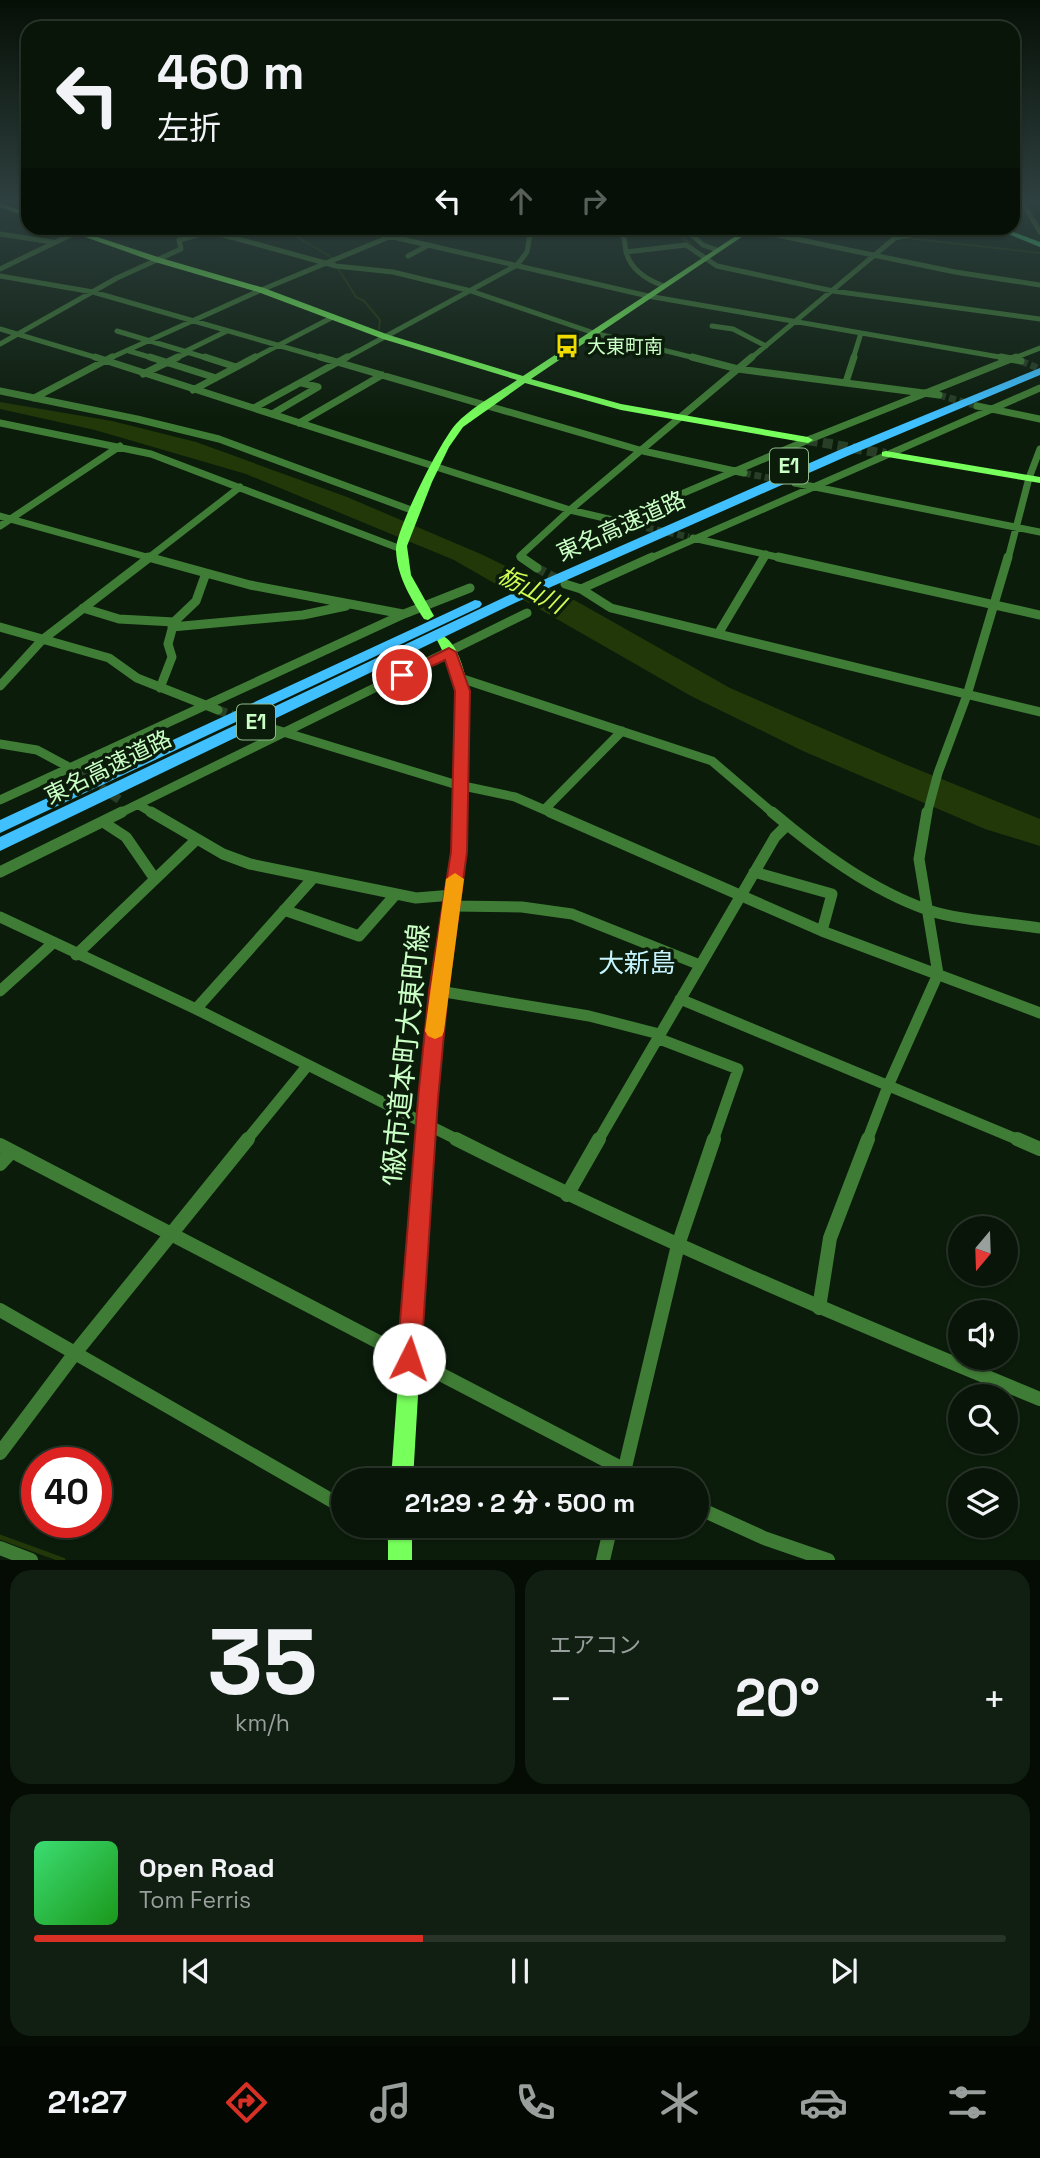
<!DOCTYPE html>
<html lang="ja">
<meta charset="utf-8">
<style>
body{margin:0;font-family:"Space Grotesk","Noto Sans JP",sans-serif;background:#111e12;color:#f1f3f6;height:100vh;display:flex;flex-direction:column;font-size:26px;white-space:nowrap}
*{box-sizing:border-box;margin:0}
p{font-size:23px;color:#989f9c}
.icon{flex:none;width:38px;height:38px;fill:none;stroke:currentColor;stroke-width:2;stroke-linecap:round;stroke-linejoin:round}
.map{position:relative;height:1560px;overflow:hidden}
.drawer{display:flex;flex-direction:column;gap:10px;padding:10px;background:#040c04;flex:1}
.drawer>*{flex:none}
.guide{position:absolute;left:21px;top:21px;width:999px;height:214px;border-radius:21px;box-shadow:0 2px 5px #0004,0 0 0 2px #293429;background:#081508;color:#f1f3f6;overflow:hidden}
.needle{width:46px;rotate:199deg}
.tools{position:absolute;left:948px;top:1216px;display:grid;gap:14px}
.tools a{display:grid;place-items:center;width:70px;height:70px;border-radius:50%;background:#081508;box-shadow:0 2px 5px #0004,0 0 0 2px #293429;font-size:35px}
.speed{position:absolute;left:21px;top:1447px;display:flex;gap:14px;font-size:35px;font-weight:700;text-align:center}
.speed>*{display:grid;place-content:center;width:91px;height:91px;border-radius:50%;background:#081508;box-shadow:0 2px 5px #0004,0 0 0 2px #293429;line-height:1}
.speed .limit{border:10px solid #d22;background:#fff;color:#111}
.pin{position:absolute;display:grid;place-items:center;width:60px;height:60px;color:#fff;margin:-30px;border:4px solid #fff;border-radius:50%;box-shadow:0 2px 7px #0007}
.me{position:absolute;width:77px;margin:-38px;rotate:4deg;stroke-linejoin:round;filter:drop-shadow(0 0 5px #0008)}
.turn{display:flex;align-items:center;gap:24px;height:147px;padding:0 21px;font-size:32px}
.turn .icon{width:91px;height:91px;stroke-width:2.5}
.turn b{display:block;font-size:49px;line-height:60px}
.lanes{display:flex;align-items:center;height:66px;padding:0 21px;background:#0003;justify-content:center;gap:35px;direction:ltr}
.lanes .off{opacity:.35}
.big{font-size:52px;font-weight:800;line-height:1.1}
.drawer .widget{flex:1;display:flex;flex-direction:column;justify-content:center;gap:10px;min-width:0;padding:0 24px;border-radius:21px;background:#111e12}
.drawer .dial{align-items:center;gap:0}
.dial b{font-size:91px;line-height:1}
.song{display:flex;align-items:center;gap:21px}
.cover{width:84px;height:84px;border-radius:10px;background:linear-gradient(135deg,hsl(140 70% 55%),hsl(120 70% 35%))}
.played{height:7px;border-radius:4px;background:linear-gradient(90deg,#d93025 40%,#293429 40%)}
.keys{display:flex;justify-content:space-around;direction:ltr}
.heat{display:flex;justify-content:space-between;align-items:center;font-size:38px;direction:ltr}
.drawer .tiles{flex:1;display:grid;gap:10px;grid-template-columns:1fr 1fr}
.widget:last-child{grid-column:span 2}
.trip{position:absolute;left:331px;top:1468px;width:378px;height:70px;border-radius:35px;background:#081508;box-shadow:0 2px 5px #0004,0 0 0 2px #293429;font-weight:800;line-height:70px;text-align:center}
.tab-bar{display:flex;height:112px;justify-content:space-around;align-items:center;background:#030803;color:#989f9c}
.tab-bar .icon{width:49px;height:49px}
.tab-bar .on{color:#d93025}
.tab-bar b{font-size:32px;color:#f1f3f6}
.map>svg:first-child{display:block}
</style>
<div class="map">
<svg width="1040" height="1560" viewBox="0 0 1040 1560">
<rect width="100%" height="100%" fill="#0b1c0b"/>
<path fill="#223808" d="M0,402l112,19 84,21 151,55 136,58 93,46 154,87 172,75 138,56v27l-55,-17 -182,-78 -112,-55 -237,-136 -208,-86 -151,-44 -95,-21z"/>
<g fill="none" stroke-linecap="round" stroke-linejoin="round">
<path stroke="#223808" stroke-width="2" d="M290,228l7,9 34,20 25,40 8,4 16,19 -1,9
M672,228l22,20
M855,228l40,8
M906,238l134,15"/>
<path stroke="#223808" stroke-width="5" d="M0,1537l63,23"/>
<path stroke="#283e27" stroke-width="7" stroke-dasharray="7 3.5" stroke-linecap="butt" d="M1021,361l19,8
M939,395l38,11
M744,473l40,8
M626,523l63,14"/>
<path stroke="#283e27" stroke-width="9" stroke-dasharray="9 4.5" stroke-linecap="butt" d="M537,568l24,13
M218,710l39,14
M78,772l45,30"/>
<path stroke="#283e27" stroke-width="10" stroke-dasharray="10 5" stroke-linecap="butt" d="M808,440l78,14"/>
<path stroke="#3f7c35" stroke-width="5" d="M1023,203l17,29
M0,204l7,-1
M198,228l138,38 57,6 78,19 123,42 105,26
M381,228l8,8 259,60 363,63
M611,228l9,2c6,8 4,13 6,22 5,18 21,28 38,34
M684,228l19,17 14,5
M748,229l207,43 85,13
M0,234l52,8
M626,252l60,-7 31,21 116,25 207,28
M408,256l21,-11
M0,269l85,-41
M0,276l93,16 233,67
M712,326l21,3 33,17
M0,329l101,30
M117,331l93,28
M0,344l117,-66 64,-29 -2,-9 30,-8
M129,351l27,8
M184,352l43,-21
M108,359l153,-69 150,-62
M174,359l13,-6
M252,359l81,-42
M344,359l173,-94 10,-13 4,-24
M750,359l145,-121 49,-10
M853,359l8,-26
M1012,359l28,-11"/>
<path stroke="#3f7c35" stroke-width="7" d="M95,357l475,153 56,13
M150,357l66,21
M205,357l31,10
M320,357l323,94 101,22
M692,357l46,12 201,26
M1001,357l20,4
M143,374l35,-17
M846,382l8,-25
M193,390l62,-33
M0,391l137,28 82,20 195,72
M34,398l78,-41
M977,406l63,13
M254,408l93,-51
M272,414l46,-27 -16,-4
M0,423l151,31 250,95
M299,423l83,-48
M795,483l245,49
M0,516l154,43
M618,521l190,-81 208,-83
M0,526l120,-80
M693,538l93,21
M147,559l93,-72
M524,559l-4,-3 50,-46 182,-153
M649,559l391,-171
M763,559l3,-5
M1008,559l21,-81 11,-29"/>
<path stroke="#3f7c35" stroke-width="9" d="M148,557l102,28 153,29
M521,557l16,11
M778,557l262,58
M565,584l16,5 30,19 429,104
M581,589l71,-32
M83,608l36,11 55,3
M0,627l109,31 28,20 81,32
M172,627l131,-12 43,-9
M718,634l46,-77
M460,678l252,83 62,53
M0,686l42,-46 108,-83
M160,688l12,-31 -4,-13 6,-22 22,-21 10,-28
M267,727l187,57 61,13 39,17
M0,744l37,6 41,22
M0,800l404,-186 66,-26
M139,805l15,9
M545,809l77,-78
M118,814l409,-201
M927,814l11,-41 29,-78 41,-138"/>
<path stroke="#3f7c35" stroke-width="11" d="M151,812l72,42 27,10 166,34 37,-3
M550,812l272,119 218,82
M772,812c46,39 99,78 156,98 28,10 80,13 112,18
M103,822l23,15 29,42
M0,872l122,-60
M754,872l78,22 -10,37
M451,906l71,1 50,7 128,51
M284,910l75,26 37,-42
M0,917l196,92 264,132
M76,955l121,-116
M0,991l53,-48
M439,991l150,25 70,18
M680,999l341,142
M196,1009l118,-132
M657,1038l81,31 -25,72
M246,1141l62,-76
M598,1141l177,-304 12,-12
M867,1141l21,-55 50,-112 -19,-115 8,-47"/>
<path stroke="#3f7c35" stroke-width="14" d="M456,1139c191,96 387,179 584,260
M1017,1139l23,10
M0,1145l644,335
M0,1164l11,-12
M567,1195l32,-56
M819,1308l11,-70 38,-99
M0,1310l343,197
M0,1453l75,-100 173,-214
M622,1480l56,-235 36,-106
M696,1507l68,31 64,22
M376,1526l23,13
M0,1548l31,12
M603,1560l8,-34"/>
<path fill="#77ff5c" fill-rule="evenodd" d="M0,203l28,10v4l-28,-10z
M60,228h10l91,30 103,30 125,47 134,41 225,-148h7l-224,151 90,25 187,33 5,3 -5,3 -187,-33 -96,-27 -62,44 -14,20 -17,35 -25,64 4,29 23,41 -6,4 -4,-1c-14,-22 -27,-43 -28,-69 -1,-19 45,-110 60,-126 14,-16 42,-31 61,-44l-134,-41 -125,-47 -103,-30z
M886,451l154,26v6l-158,-27v-4z
M443,636c16,8 22,39 26,55l-3,161 -19,139 -13,135 -21,354h-22l25,-354 15,-135 21,-139 5,-161 -7,-25 -13,-26z
M388,1526h24v34h-24z"/>
<path fill="#4cff9a" fill-rule="evenodd" d="M993,228h10l37,14v5z"/>
<path fill="#40c0ff" fill-rule="evenodd" d="M1040,368v7l-195,82 -328,145 -517,249v-14l507,-241 330,-145z
M475,600l5,1 2,3 -2,3 -480,226v-13z"/>
</g>
<linearGradient id="sky" x2="0" y2="1"><stop stop-color="#060f06"/><stop offset="0.48" stop-color="#2e403f"/><stop offset="1" stop-color="#2e403f" stop-opacity="0"/></linearGradient>
<rect width="1040" height="421" fill="url(#sky)"/>
<path fill="#d93025" stroke="#8d1f18" stroke-width="2" d="M449,648l7,4 14,39 -3,161 -19,139 -10,108 -17,260 -3,8 -9,4 -8,-4 -4,-8 21,-260 11,-108 22,-139 4,-161 -10,-31 -38,18h-10l-2,-3z"/>
<path fill="#f59e0b" d="M455,873l9,6 -20,152 -2,5 -7,3 -7,-3 -3,-5 21,-152z"/>
<defs>
<g id="bus-bare" transform="scale(1.89)"><path d="M-5-6H5V4H4V6H2V4H-2V6H-4V4H-5ZM-3.5-4V0h7V-4ZM-3.5 1.2v1.5H-2V1.2ZM2 1.2v1.5H3.5V1.2Z" fill="#f0db00" stroke="#0b1c0b" stroke-width="2.5" paint-order="stroke"/></g>
</defs>
<g fill-rule="evenodd">
<use href="#bus-bare" x="567" y="346"/>
</g>
<g text-anchor="middle" stroke-width="7" stroke-linejoin="round" paint-order="stroke">
<g font-size="19" fill="#caffc5" stroke="#0b1c0b" text-anchor="start">
<text x="587" y="353">大東町南</text>
</g>
<g fill="#0b1c0b" stroke="#91bb8d" stroke-width="2">
<rect x="770" y="448.5" width="38" height="35" rx="5"/>
<rect x="237" y="704.5" width="38" height="35" rx="5"/>
</g>
<g font-size="21" font-weight="bold" fill="#caffc5">
<text x="789" y="473">E1</text>
<text x="256" y="729">E1</text>
</g>
<g font-size="23" fill="#caffc5" stroke="#0b1c0b">
<text transform="translate(621 526) rotate(-24)" y="8">東名高速道路</text>
<text transform="translate(108 767) rotate(-26)" y="8">東名高速道路</text>
</g>
<g font-size="24" font-style="italic" fill="#d0ff53" stroke="#0b1c0b">
<text transform="translate(531 590) rotate(28)" y="8">栃山川</text>
</g>
<g font-size="26" fill="#c7f5ff" stroke="#0b1c0b">
<text x="637" y="972">大新島</text>
</g>
<g font-size="28" fill="#caffc5" stroke="#0b1c0b">
<text transform="translate(405 1055) rotate(-84)" y="10">1級市道本町大東町線</text>
</g>
</g>
</svg>
<div class="tools">
<a><svg class="needle" viewBox="-14 -14 28 28"><path d="M0-13l5 13h-10z" fill="#e53935"/><path d="M0 13l5-13h-10z" fill="#989f9c"/></svg></a>
<a><svg class="icon" aria-label="sound" viewBox="0 0 24 24"><path d="M4 9h4l5-4v14l-5-4H4zM17 9q2 3 0 6"/></svg></a>
<a><svg class="icon" aria-label="search" viewBox="0 0 24 24"><circle cx="10" cy="10" r="6"/><path d="M15 15l6 6"/></svg></a>
<a><svg class="icon" aria-label="layers" viewBox="0 0 24 24"><path d="M12 4l9 5-9 5-9-5zM3 14l9 5 9-5"/></svg></a>
</div>
<div class="speed"><div class="limit">40</div></div>
<div class="pin" style="left:402px;top:675px;background:#d93025"><svg class="icon" aria-label="arrive" viewBox="0 0 24 24"><path d="M6 21V4h12l-3 4 3 4H6"/></svg></div>
<svg class="me" style="left:409px;top:1359px" viewBox="-20 -20 40 40"><circle r="19" fill="#fff"/><path d="M0-13L10 11 0 6-10 11z" fill="#d93025"/></svg>
<div class="trip">21:29 · 2 分 · 500 m</div>
<div class="guide">
<div class="turn"><svg class="icon" aria-label="left" viewBox="0 0 24 24"><path d="M17 20v-9H6M10 6l-5 5 5 5"/></svg><div><b>460 m</b>左折</div></div>
<div class="lanes"><svg class="icon" aria-label="left" viewBox="0 0 24 24"><path d="M17 20v-9H6M10 6l-5 5 5 5"/></svg><svg class="icon off" aria-label="ahead" viewBox="0 0 24 24"><path d="M12 20V5M6 11l6-6 6 6"/></svg><svg class="icon off" aria-label="right" viewBox="0 0 24 24"><path d="M7 20v-9h11M14 6l5 5-5 5"/></svg></div>
</div>
</div>
<section class="drawer">
<div class="tiles">
<div class="widget dial"><b>35</b><p>km/h</p></div>
<div class="widget"><p>エアコン</p>
<div class="heat"><a>−</a><b class="big">20°</b><a>+</a></div>
</div>
<div class="widget">
<div class="song"><i class="cover"></i><div><b>Open Road</b><p>Tom Ferris</p></div></div>
<div class="played"></div>
<div class="keys"><svg class="icon" aria-label="previous" viewBox="0 0 24 24"><path d="M18 5L8 12l10 7zM5 5v14"/></svg><svg class="icon" aria-label="pause" viewBox="0 0 24 24"><path d="M8 5v14M16 5v14"/></svg><svg class="icon" aria-label="next" viewBox="0 0 24 24"><path d="M6 5l10 7-10 7zM19 5v14"/></svg></div>
</div>
</div>
</section>
<nav class="tab-bar">
<b>21:27</b>
<svg class="icon on" aria-label="directions" viewBox="0 0 24 24"><path d="M12 3l9 9-9 9-9-9zM9 14v-3h6M13 9l2 2-2 2"/></svg>
<svg class="icon" aria-label="music" viewBox="0 0 24 24"><path d="M9 18V5l10-2v13"/><circle cx="6" cy="18" r="3"/><circle cx="16" cy="16" r="3"/></svg>
<svg class="icon" aria-label="phone" viewBox="0 0 24 24"><path d="M5 4h4l2 5-3 2q2 4 5 5l2-3 5 2v4C11 20 4 13 5 4z"/></svg>
<svg class="icon" aria-label="climate" viewBox="0 0 24 24"><path d="M12 3v18M4 7l16 10M4 17L20 7"/></svg>
<svg class="icon" aria-label="car" viewBox="0 0 24 24"><path d="M5 17H2v-5l4-1 3-4h7l3 4 3 1v5h-3M9 17h6M6 11h13"/><circle cx="7" cy="17" r="2"/><circle cx="17" cy="17" r="2"/></svg>
<svg class="icon" aria-label="filters" viewBox="0 0 24 24"><path d="M4 7h16M4 17h16"/><circle cx="9" cy="7" r="2"/><circle cx="15" cy="17" r="2"/></svg>
</nav>
